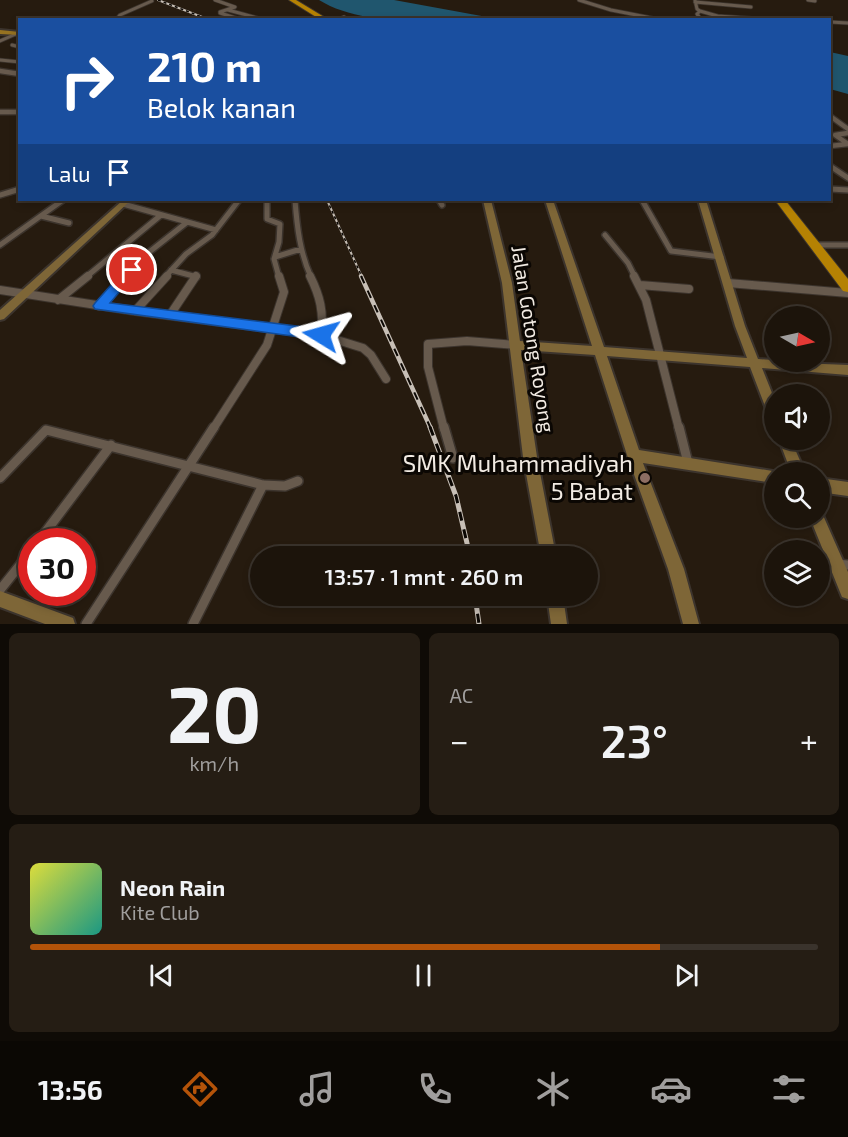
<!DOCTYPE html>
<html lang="id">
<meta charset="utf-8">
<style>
body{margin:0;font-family:"Exo 2",sans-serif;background:#251d14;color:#f1f3f6;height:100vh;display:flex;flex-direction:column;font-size:22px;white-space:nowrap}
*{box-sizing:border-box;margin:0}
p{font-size:20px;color:#a09e9d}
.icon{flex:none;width:33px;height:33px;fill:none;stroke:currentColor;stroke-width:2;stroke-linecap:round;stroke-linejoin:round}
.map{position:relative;height:624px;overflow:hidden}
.side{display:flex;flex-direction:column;gap:9px;padding:9px;background:#0f0b06;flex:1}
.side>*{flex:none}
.hud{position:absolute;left:18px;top:18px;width:813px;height:183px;border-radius:0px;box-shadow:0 3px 9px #0003,0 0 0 2px #3a332c;background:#1a4fa0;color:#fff;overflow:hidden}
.needle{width:39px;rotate:99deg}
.fabs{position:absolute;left:764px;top:306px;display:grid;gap:12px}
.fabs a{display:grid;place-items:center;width:66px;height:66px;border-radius:50%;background:#1c140b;box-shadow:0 3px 9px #0003,0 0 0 2px #3a332c;font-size:30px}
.speed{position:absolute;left:18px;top:528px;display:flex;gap:12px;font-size:30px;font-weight:700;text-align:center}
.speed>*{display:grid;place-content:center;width:78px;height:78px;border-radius:50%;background:#1c140b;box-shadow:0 3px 9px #0003,0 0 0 2px #3a332c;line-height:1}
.speed .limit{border:9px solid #d22;background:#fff;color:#111}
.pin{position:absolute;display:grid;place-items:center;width:51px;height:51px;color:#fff;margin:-26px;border:3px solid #fff;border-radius:50%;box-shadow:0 2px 6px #0007}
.me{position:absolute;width:66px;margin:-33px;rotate:278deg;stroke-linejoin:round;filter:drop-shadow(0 0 4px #0008)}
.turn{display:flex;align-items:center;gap:21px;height:126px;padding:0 30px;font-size:27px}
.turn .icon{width:78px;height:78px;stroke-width:2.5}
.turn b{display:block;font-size:42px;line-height:51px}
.then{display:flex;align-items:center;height:57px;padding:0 30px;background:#0003;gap:12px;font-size:22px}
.big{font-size:45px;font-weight:600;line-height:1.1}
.side .card{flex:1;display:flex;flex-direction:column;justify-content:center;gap:9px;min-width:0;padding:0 21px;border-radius:9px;background:#251d14}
.side .dial{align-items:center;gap:0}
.dial b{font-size:78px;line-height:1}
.song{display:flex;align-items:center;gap:18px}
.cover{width:72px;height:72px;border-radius:9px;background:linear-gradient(135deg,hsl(60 70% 55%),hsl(170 70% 35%))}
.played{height:6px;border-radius:3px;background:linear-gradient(90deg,#b45309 80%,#3a332c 80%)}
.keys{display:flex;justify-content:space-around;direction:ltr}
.heat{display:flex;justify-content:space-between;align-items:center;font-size:33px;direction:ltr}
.side .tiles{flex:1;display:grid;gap:9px;grid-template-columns:1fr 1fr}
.card:last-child{grid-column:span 2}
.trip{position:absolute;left:250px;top:546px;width:348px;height:60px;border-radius:30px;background:#1c140b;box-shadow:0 3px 9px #0003,0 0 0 2px #3a332c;font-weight:600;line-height:60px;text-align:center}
.menu{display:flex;height:96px;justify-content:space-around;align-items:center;background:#0b0804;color:#a09e9d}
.menu .icon{width:42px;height:42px}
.menu .selected{color:#b45309}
.menu b{font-size:27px;color:#f1f3f6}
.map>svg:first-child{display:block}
</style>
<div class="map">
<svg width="848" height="624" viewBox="0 0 848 624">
<rect width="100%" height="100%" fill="#261b0f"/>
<path fill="#20566e" d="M319,0h75l104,19c-54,1 -132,10 -179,-19z
M830,52l18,4v38l-18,-5z"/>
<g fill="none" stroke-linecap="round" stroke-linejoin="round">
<g stroke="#3c342d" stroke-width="4.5">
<path id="street-far4" d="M215,0l20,7 -15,5
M579,0l32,10 51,10
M808,0l7,1
M695,2l56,5
M228,10l37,10
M700,11l21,6
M220,13l22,7
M717,16l63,4
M116,20l4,-5 32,-14
M337,20l7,-3
M688,20l12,-2 -3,-4 3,-3 -3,-2 -2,-9
M830,22l18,1
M0,41l16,-7
M12,45l8,2
M0,60l20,2"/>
</g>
<g stroke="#3c342d" stroke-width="7">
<path id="street-far3" d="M0,71l20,3
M0,112h20
M830,116l18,13
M848,133l-13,2 13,9
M830,146l18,-2"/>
</g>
<g stroke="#3c342d" stroke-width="8">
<path id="street-far2" d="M830,166l18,12
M830,189l18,1
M0,195l20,-6
M267,200v19l13,5 -1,18 -5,17 5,18
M295,200c2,27 5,53 16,77
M439,200l3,5
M642,200l29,51 50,6
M123,204l93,26
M41,216l28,7
M605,235l23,28 7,14
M0,245l63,-45
M815,245h33
M275,257l26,-8
M171,270l26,7
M86,277l75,-62
M126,277l22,-24 38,-30
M165,277l21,-23 26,-19 27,-35"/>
</g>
<g stroke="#3c342d" stroke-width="10">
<path id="street-far1" d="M310,276c10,20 14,36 11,59
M634,276l12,24 33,129
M728,283l120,10
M640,285l49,4
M0,290l135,21 186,24 42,13 8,7 15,24
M58,300l30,-24
M99,306l28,-30
M135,311l32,-35
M170,315l26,-39
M213,429l54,-84 17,-53 -5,-16
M444,429l-16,-62v-23l39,-3 49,4"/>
</g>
<g stroke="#3c342d" stroke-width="12">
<path id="street" d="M444,427l9,31
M679,427l9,36
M0,478l46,-48 217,55 22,1 13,-5
M38,542l73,-97
M836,564l12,1
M0,590l32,-40
M86,624l128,-197
M193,624l70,-139"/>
</g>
<g stroke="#3c342d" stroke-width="4">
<path id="secondary" d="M123,200h8l-127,119 -4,1v-10z
M483,200h8l21,83 8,58 72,5 -47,-146h8l51,147 143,11 -12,-32 -37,-126h8l39,126 13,33 16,1v2l74,3v10l-86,-7 12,30v21l-4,-1 -2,-4 -18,-47 -143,-11 32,94 140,22h-5v11l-131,-20 41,106 15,55h-16l-15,-55 -41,-114 -32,-100 -74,-5 16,107 19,99h-15l-18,-99 -21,-174z
M779,440h12l14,32h-14z
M819,478l29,4v14l-29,-4z
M819,512l3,1 26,59v27l-6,-2 -32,-79h9z
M0,591l73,27 2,6h-30l-45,-17z
M547,596h16l4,28h-16z"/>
</g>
<g stroke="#3c342d" stroke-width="4">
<path id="primary" d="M0,30l20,2v3l-20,-1z"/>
</g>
<g stroke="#3c342d" stroke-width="2">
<path id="highway" d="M289,0h7l33,20h-8z
M775,200h10l63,79v13l-5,-1z"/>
</g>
<use href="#street-far4" stroke="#675a4d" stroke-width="3"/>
<use href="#street-far3" stroke="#675a4d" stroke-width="4.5"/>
<use href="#street-far2" stroke="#675a4d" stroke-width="5"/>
<use href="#street-far1" stroke="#675a4d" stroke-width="8"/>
<use href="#street" stroke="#675a4d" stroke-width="9"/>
<use href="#secondary" fill="#7e6637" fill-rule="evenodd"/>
<use href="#primary" fill="#967221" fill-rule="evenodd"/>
<use href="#highway" fill="#b58203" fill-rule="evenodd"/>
<g stroke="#c7bfb6" stroke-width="2">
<path id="rail-far2" d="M158,0l52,20
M327,200l35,77"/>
</g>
<g stroke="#c7bfb6" stroke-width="4.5">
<path id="rail-far1" d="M361,276l70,153"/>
</g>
<g stroke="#c7bfb6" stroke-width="5">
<path id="rail" d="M430,427l26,69 14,60
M475,596l4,28"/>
</g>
<use href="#rail-far2" stroke="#0b0703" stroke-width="1.5" stroke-dasharray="3" stroke-linecap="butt"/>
<use href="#rail-far1" stroke="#0b0703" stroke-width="2" stroke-dasharray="8" stroke-linecap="butt"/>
<use href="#rail" stroke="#0b0703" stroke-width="3" stroke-dasharray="9" stroke-linecap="butt"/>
</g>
<path fill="#1a73e8" stroke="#114b97" stroke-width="1.5" d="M132,266l6,4 -28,33 211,26 7,6 -7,5 -226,-31 -2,-3 2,-3 32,-36z"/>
<circle fill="#8d6e63" stroke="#0b0703" stroke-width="2" cx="645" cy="478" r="6"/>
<g text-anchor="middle" stroke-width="6" stroke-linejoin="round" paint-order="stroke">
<g font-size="20" fill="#f2ebe3" stroke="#0b0703">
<text transform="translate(533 339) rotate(81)" y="7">Jalan Gotong Royong</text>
</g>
<g font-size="24" fill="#f2ebe3" stroke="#0b0703" text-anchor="end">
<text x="633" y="472">SMK Muhammadiyah<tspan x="633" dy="28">5 Babat</tspan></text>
</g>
</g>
</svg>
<div class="fabs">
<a><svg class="needle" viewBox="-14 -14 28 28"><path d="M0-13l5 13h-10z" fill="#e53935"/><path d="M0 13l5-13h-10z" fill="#a09e9d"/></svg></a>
<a><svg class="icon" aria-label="sound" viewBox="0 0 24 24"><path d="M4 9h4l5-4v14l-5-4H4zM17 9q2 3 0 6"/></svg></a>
<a><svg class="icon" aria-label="search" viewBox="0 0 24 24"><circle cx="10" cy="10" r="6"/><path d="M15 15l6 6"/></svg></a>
<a><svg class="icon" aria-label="layers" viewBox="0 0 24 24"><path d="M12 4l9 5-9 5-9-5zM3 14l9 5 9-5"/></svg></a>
</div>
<div class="speed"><div class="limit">30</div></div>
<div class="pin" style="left:132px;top:270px;background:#d93025"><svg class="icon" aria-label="arrive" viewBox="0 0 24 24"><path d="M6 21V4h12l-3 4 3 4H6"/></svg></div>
<svg class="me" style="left:321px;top:335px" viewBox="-20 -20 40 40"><path d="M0-17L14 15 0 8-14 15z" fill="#1a73e8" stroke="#fff" stroke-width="4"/></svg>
<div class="trip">13:57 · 1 mnt · 260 m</div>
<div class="hud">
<div class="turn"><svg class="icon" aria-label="right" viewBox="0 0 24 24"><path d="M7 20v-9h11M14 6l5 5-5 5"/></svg><div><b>210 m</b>Belok kanan</div></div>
<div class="then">Lalu<svg class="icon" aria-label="arrive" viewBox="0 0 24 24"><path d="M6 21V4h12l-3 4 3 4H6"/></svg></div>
</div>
</div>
<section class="side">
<div class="tiles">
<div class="card dial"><b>20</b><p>km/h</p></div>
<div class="card"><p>AC</p>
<div class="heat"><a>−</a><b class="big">23°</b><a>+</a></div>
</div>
<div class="card">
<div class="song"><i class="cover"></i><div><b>Neon Rain</b><p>Kite Club</p></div></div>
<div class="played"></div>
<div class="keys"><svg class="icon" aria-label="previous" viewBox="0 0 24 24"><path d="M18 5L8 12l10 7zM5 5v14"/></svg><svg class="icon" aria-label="pause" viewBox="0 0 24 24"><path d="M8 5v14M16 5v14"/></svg><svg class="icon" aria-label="next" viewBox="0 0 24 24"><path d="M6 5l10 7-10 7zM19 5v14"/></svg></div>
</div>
</div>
</section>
<nav class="menu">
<b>13:56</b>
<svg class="icon selected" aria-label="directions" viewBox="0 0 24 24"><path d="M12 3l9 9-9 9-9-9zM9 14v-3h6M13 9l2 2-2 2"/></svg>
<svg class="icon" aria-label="music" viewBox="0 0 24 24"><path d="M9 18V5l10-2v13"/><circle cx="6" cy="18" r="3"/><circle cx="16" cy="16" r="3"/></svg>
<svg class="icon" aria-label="phone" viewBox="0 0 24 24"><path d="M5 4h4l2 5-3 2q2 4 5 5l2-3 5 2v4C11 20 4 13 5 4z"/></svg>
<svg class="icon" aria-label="climate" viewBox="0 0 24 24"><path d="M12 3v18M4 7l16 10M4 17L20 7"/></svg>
<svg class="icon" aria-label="car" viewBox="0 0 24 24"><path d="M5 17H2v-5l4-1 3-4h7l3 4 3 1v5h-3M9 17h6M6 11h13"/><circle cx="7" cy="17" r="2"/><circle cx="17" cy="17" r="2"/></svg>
<svg class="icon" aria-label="filters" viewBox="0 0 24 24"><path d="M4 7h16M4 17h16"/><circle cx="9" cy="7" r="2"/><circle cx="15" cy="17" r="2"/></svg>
</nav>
